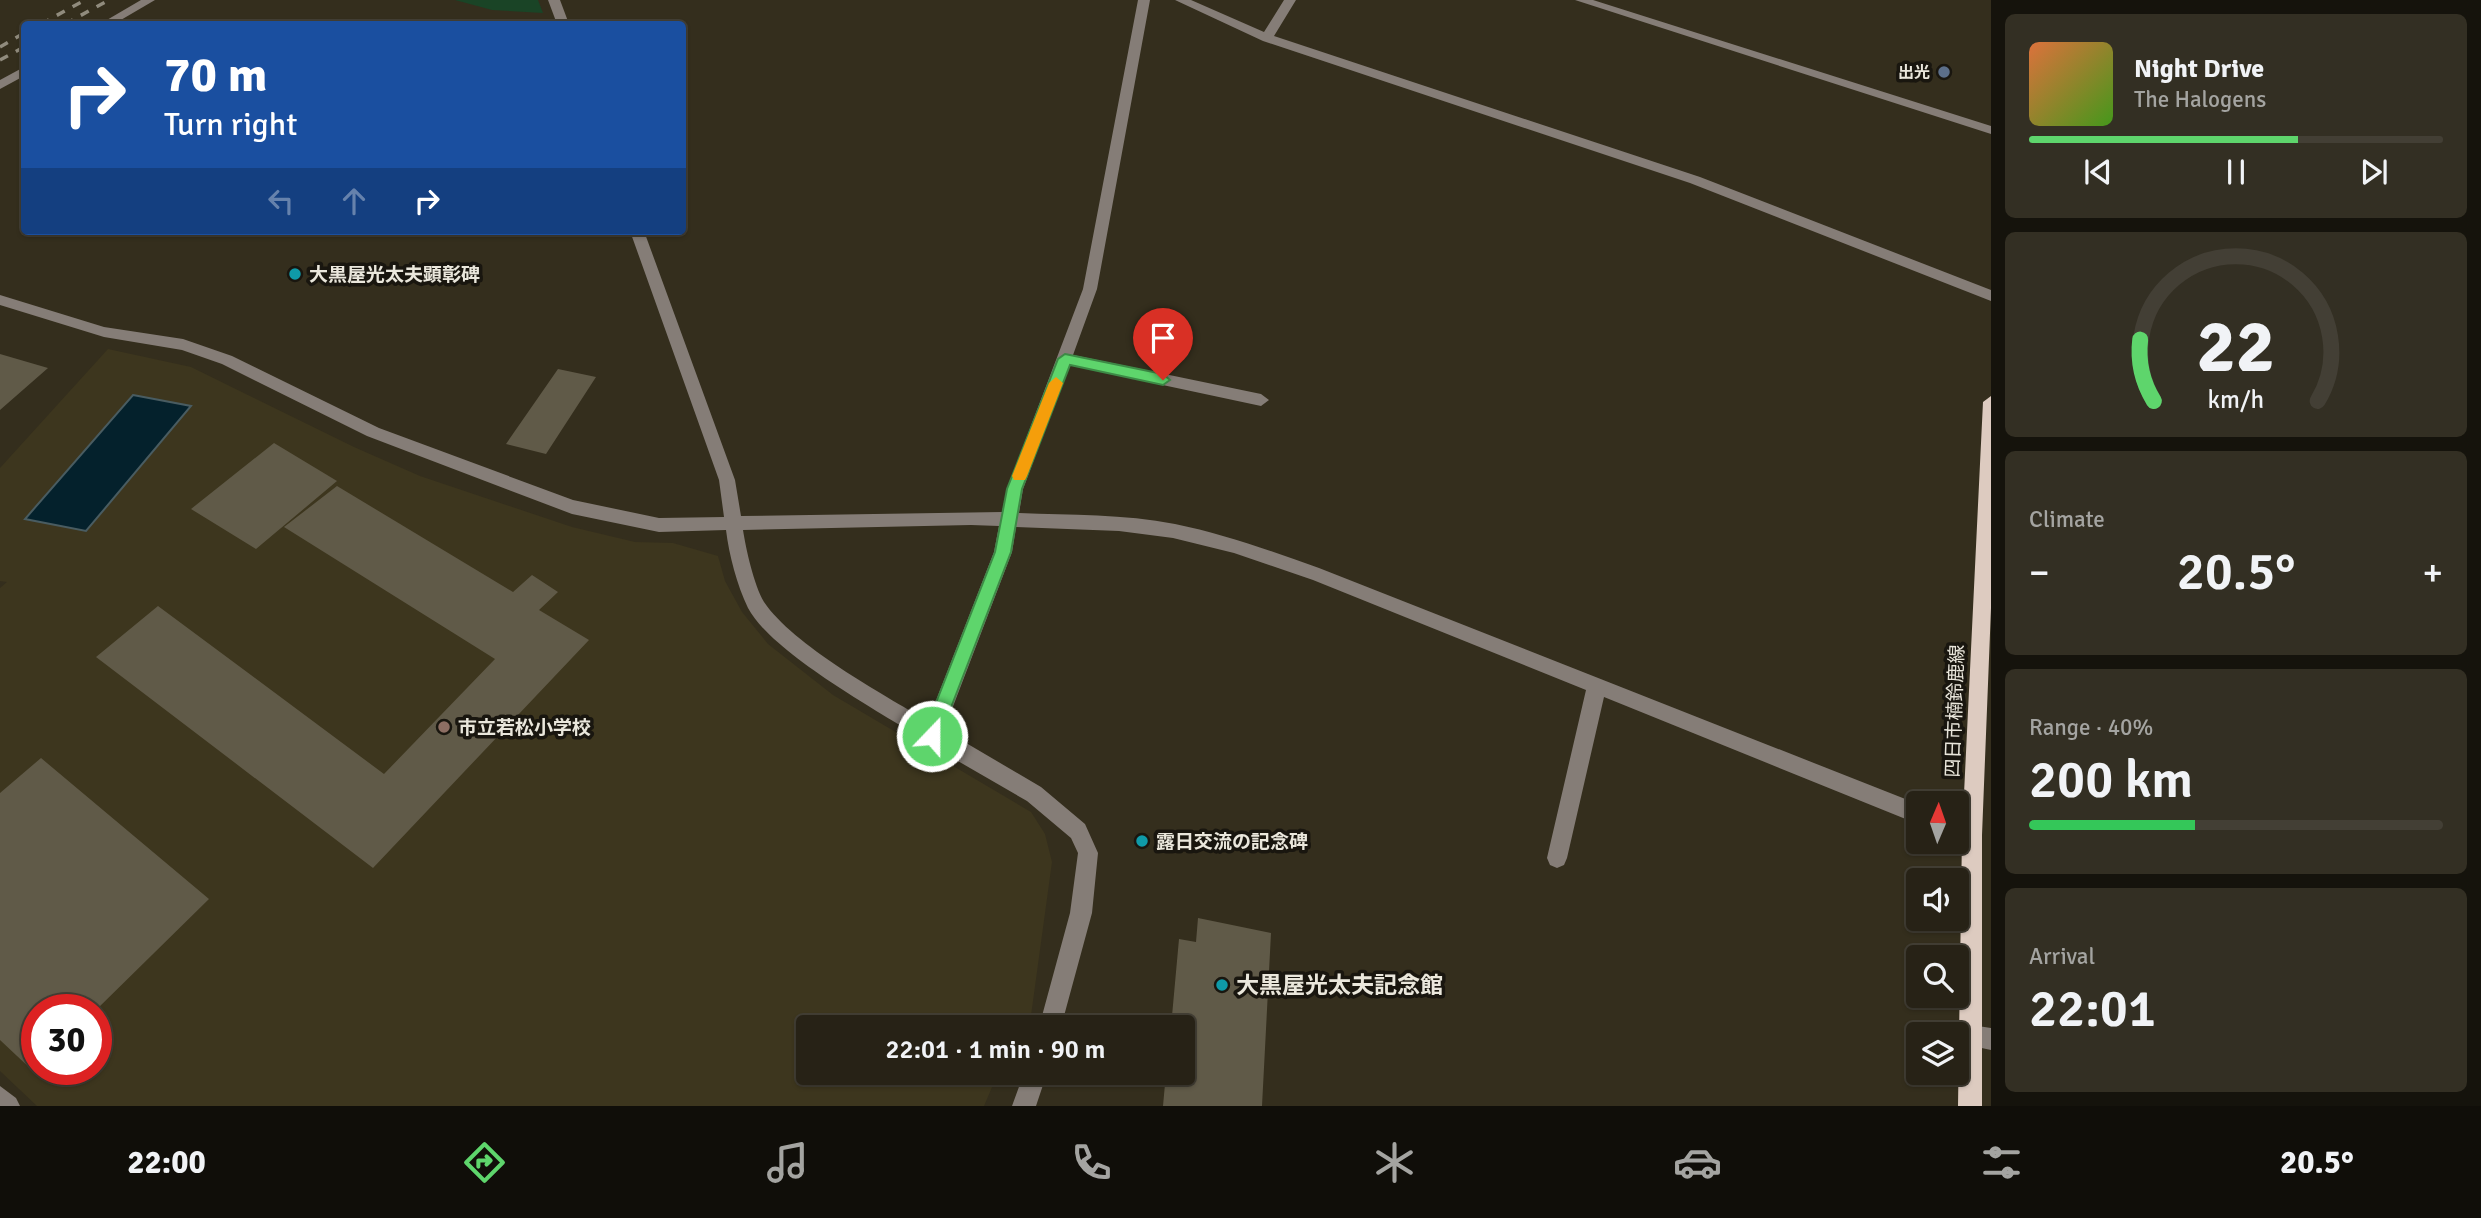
<!DOCTYPE html>
<meta charset="utf-8">
<style>
body{margin:0;font-family:Signika,"Noto Sans JP",sans-serif;background:#332f23;color:#f1f3f6;height:100vh;display:flex;flex-direction:column;font-size:26px;white-space:nowrap}
*{box-sizing:border-box;margin:0}
p{font-size:23px;color:#a4a4a1}
.icon{flex:none;width:38px;height:38px;fill:none;stroke:currentColor;stroke-width:2;stroke-linecap:round;stroke-linejoin:round}
.map{position:relative;flex:1;overflow:hidden}
.panel{display:flex;flex-direction:column;gap:14px;padding:14px;background:#15130c;width:490px}
.panel>*{flex:none}
.guide{position:absolute;left:21px;top:21px;width:665px;height:214px;border-radius:7px;box-shadow:0 2px 5px #0004,0 0 0 2px #433f35;background:#1a4fa0;color:#fff;overflow:hidden}
.needle{width:46px;rotate:2deg}
.buttons{position:absolute;left:1906px;top:791px;display:grid;gap:14px}
.buttons a{display:grid;place-items:center;width:63px;height:63px;border-radius:7px;background:#272216;box-shadow:0 2px 5px #0004,0 0 0 2px #433f35;font-size:35px}
.speed{position:absolute;left:21px;top:994px;display:flex;gap:14px;font-size:35px;font-weight:700;text-align:center}
.speed>*{display:grid;place-content:center;width:91px;height:91px;border-radius:50%;background:#272216;box-shadow:0 2px 5px #0004,0 0 0 2px #433f35;line-height:1}
.speed .limit{border:10px solid #d22;background:#fff;color:#111}
.pin{position:absolute;display:grid;place-items:center;width:60px;height:60px;color:#fff;margin:-72px -30px;border-radius:50% 50% 50% 0;rotate:-45deg;box-shadow:0 0 7px #0007}
.pin .icon{rotate:45deg}
.me{position:absolute;width:77px;margin:-38px;rotate:22deg;stroke-linejoin:round;filter:drop-shadow(0 0 5px #0008)}
.turn{display:flex;align-items:center;gap:24px;height:147px;padding:0 28px;font-size:32px}
.turn .icon{width:91px;height:91px;stroke-width:2.5}
.turn b{display:block;font-size:49px;line-height:60px}
.lanes{display:flex;align-items:center;height:66px;padding:0 28px;background:#0003;justify-content:center;gap:35px;direction:ltr}
.lanes .off{opacity:.35}
.big{font-size:52px;font-weight:600;line-height:1.1}
.panel .widget{flex:1;display:flex;flex-direction:column;justify-content:center;gap:10px;min-width:0;padding:0 24px;border-radius:10px;background:#332f23}
.panel .dial{align-items:center;gap:0}
.dial svg{height:182px;overflow:visible;fill:none;stroke:#433f35;stroke-width:7;stroke-linecap:round;text-anchor:middle}
.dial text{fill:#f1f3f6;stroke:none}
.song{display:flex;align-items:center;gap:21px}
.cover{width:84px;height:84px;border-radius:10px;background:linear-gradient(135deg,hsl(20 70% 55%),hsl(100 70% 35%))}
.played{height:7px;border-radius:4px;background:linear-gradient(90deg,#5ed56c 65%,#433f35 65%)}
.keys{display:flex;justify-content:space-around;direction:ltr}
.heat{display:flex;justify-content:space-between;align-items:center;font-size:38px;direction:ltr}
.charge{height:10px;border-radius:5px;background:linear-gradient(90deg,#34c759 40%,#433f35 0)}
.trip{position:absolute;left:796px;top:1015px;width:399px;height:70px;border-radius:7px;background:#272216;box-shadow:0 2px 5px #0004,0 0 0 2px #433f35;font-weight:600;line-height:70px;text-align:center}
.tab-bar{display:flex;height:112px;justify-content:space-around;align-items:center;background:#100e09;color:#a4a4a1}
.tab-bar .icon{width:49px;height:49px}
.tab-bar .selected{color:#5ed56c}
.tab-bar b{font-size:32px;color:#f1f3f6}
main{display:flex;flex:1;min-height:0}
.map>svg:first-child{display:block}
</style>
<main>
<div class="map">
<svg width="1991" height="1106" viewBox="0 0 1991 1106">
<rect width="100%" height="100%" fill="#342e1d"/>
<path fill="#3d361e" fill-rule="evenodd" d="M108,349l83,18 163,80 66,29 152,51 63,15 38,1 45,13 7,25 17,31 26,32 65,51 198,117 14,22 7,28 -22,161 -3,4h-219v46h190l-14,33h-947l-37,-35v-483l7,-6 -7,-1v-113zM37,1010h59v59h-59z"/>
<path fill="#1a4426" d="M455,0h83l5,13 -51,-3z"/>
<path fill="#04212c" stroke="#495c61" stroke-width="2" d="M133,395l58,11 -105,125 -61,-12z"/>
<path fill="#605a48" d="M0,354l48,14 -48,42z
M558,369l38,8 -50,77 -40,-10z
M274,443l63,38 -81,68 -65,-40z
M337,486l176,106 19,-17 26,17 -19,18 50,30 -216,228 -277,-211 62,-51 226,168 111,-115 -211,-132z
M41,758l168,141 -113,111h-59v57l-4,4 -33,-31v-247z
M1198,918l73,15 -9,173h-99l3,-33h17v-46h-12l8,-88 17,3z"/>
<g fill="none" stroke-linecap="round" stroke-linejoin="round">
<path fill="#857d77" fill-rule="evenodd" d="M141,0h14l-41,24h-14z
M548,0h12l9,24h-12z
M1138,0h12l-53,289 -24,66 188,39 8,6 -8,6 -192,-41 -46,124 -4,24c52,2 105,1 156,11 49,10 96,27 144,44l599,236v20l-314,-127 -37,161 -3,7 -7,3 -7,-3 -3,-7 39,-168 -273,-110 -79,-27 -61,-15 -54,-7 -103,-4 -4,25 -68,178 97,57 44,37 13,29 -6,60 -31,114h-22l31,-114 8,-60 -7,-15 -44,-37 -102,-59 -2,-3c-44,-27 -152,-87 -175,-131 -11,-23 -19,-53 -22,-78l-67,2 -87,-18 -205,-78 -145,-72 -40,-14 -78,-13 -104,-32v-10l104,32 79,12 49,17 147,72 194,72 86,18 65,-1 -5,-37 -89,-249h14l91,249 6,36 261,-4 5,-23 76,-200zM971,525l28,1 -5,26 -66,169c-46,-27 -135,-76 -164,-119 -10,-17 -18,-53 -21,-72z
M1175,0h16l73,32 20,-32h12l-22,36 426,141 291,113v11l-301,-118 -427,-142z
M1575,0h18l398,126v8z
M24,67v9l-24,13v-9z
M1956,819l23,9 3,7 -3,7 -7,3 -16,-6z
M1971,1025l20,3v22l-28,-6 -3,-8 3,-8z
M1024,1073h23l-11,33h-24z
M0,1086l16,12 4,8h-20z"/>
<path fill="#ddcbc0" fill-rule="evenodd" d="M1991,396v212l-9,227v271h-24l4,-271 21,-433z"/>
<path stroke="#908b7d" stroke-width="3.5" stroke-dasharray="9 9" stroke-linecap="butt" d="M41,24l44,-24
M65,24l44,-24
M0,47l24,-14
M0,60l24,-13"/>
</g>
<path fill="#5ed56c" stroke="#3d8a46" stroke-width="2" d="M1065,354l98,20 7,6 -7,5 -93,-20 -48,124 -11,63 -71,184 -2,6 -6,2 -7,-2 -2,-6 72,-184 12,-63 51,-130z"/>
<path fill="#f59e0b" d="M1056,377l7,6 -36,93 -2,4h-11l-2,-4 37,-93z"/>
<circle fill="#5c6f8a" stroke="#19160f" stroke-width="2.5" cx="1944" cy="72" r="7"/>
<g fill="#0f9aa8" stroke="#19160f" stroke-width="2.5">
<circle cx="295" cy="274" r="7"/>
<circle cx="1142" cy="841" r="7"/>
<circle cx="1222" cy="985" r="7"/>
</g>
<circle fill="#8d6e63" stroke="#19160f" stroke-width="2.5" cx="444" cy="727" r="7"/>
<g text-anchor="middle" stroke-width="7" stroke-linejoin="round" paint-order="stroke">
<g font-size="16" font-weight="bold" fill="#eae7dc" stroke="#19160f" text-anchor="end">
<text x="1930" y="78">出光</text>
</g>
<g font-size="19" font-weight="bold" fill="#eae7dc" stroke="#19160f" text-anchor="start">
<text x="309" y="281">大黒屋光太夫顕彰碑</text>
<text x="458" y="734">市立若松小学校</text>
<text x="1156" y="848">露日交流の記念碑</text>
</g>
<g font-size="19" fill="#eae7dc" stroke="#19160f">
<text transform="translate(1954 711) rotate(-88)" y="7">四日市楠鈴鹿線</text>
</g>
<g font-size="23" font-weight="bold" fill="#eae7dc" stroke="#19160f" text-anchor="start">
<text x="1236" y="993">大黒屋光太夫記念館</text>
</g>
</g>
</svg>
<div class="buttons">
<a><svg class="needle" viewBox="-14 -14 28 28"><path d="M0-13l5 13h-10z" fill="#e53935"/><path d="M0 13l5-13h-10z" fill="#a4a4a1"/></svg></a>
<a><svg class="icon" aria-label="sound" viewBox="0 0 24 24"><path d="M4 9h4l5-4v14l-5-4H4zM17 9q2 3 0 6"/></svg></a>
<a><svg class="icon" aria-label="search" viewBox="0 0 24 24"><circle cx="10" cy="10" r="6"/><path d="M15 15l6 6"/></svg></a>
<a><svg class="icon" aria-label="layers" viewBox="0 0 24 24"><path d="M12 4l9 5-9 5-9-5zM3 14l9 5 9-5"/></svg></a>
</div>
<div class="speed"><div class="limit">30</div></div>
<div class="pin" style="left:1163px;top:380px;background:#d93025"><svg class="icon" aria-label="arrive" viewBox="0 0 24 24"><path d="M6 21V4h12l-3 4 3 4H6"/></svg></div>
<svg class="me" style="left:932px;top:736px" viewBox="-20 -20 40 40"><circle r="17" fill="#5ed56c" stroke="#fff" stroke-width="3"/><path d="M0-11L8 9 0 5-8 9z" fill="#fff"/></svg>
<div class="trip">22:01 · 1 min · 90 m</div>
<div class="guide">
<div class="turn"><svg class="icon" aria-label="right" viewBox="0 0 24 24"><path d="M7 20v-9h11M14 6l5 5-5 5"/></svg><div><b>70 m</b>Turn right</div></div>
<div class="lanes"><svg class="icon off" aria-label="left" viewBox="0 0 24 24"><path d="M17 20v-9H6M10 6l-5 5 5 5"/></svg><svg class="icon off" aria-label="ahead" viewBox="0 0 24 24"><path d="M12 20V5M6 11l6-6 6 6"/></svg><svg class="icon" aria-label="right" viewBox="0 0 24 24"><path d="M7 20v-9h11M14 6l5 5-5 5"/></svg></div>
</div>
</div>
<section class="panel">
<div class="widget">
<div class="song"><i class="cover"></i><div><b>Night Drive</b><p>The Halogens</p></div></div>
<div class="played"></div>
<div class="keys"><svg class="icon" aria-label="previous" viewBox="0 0 24 24"><path d="M18 5L8 12l10 7zM5 5v14"/></svg><svg class="icon" aria-label="pause" viewBox="0 0 24 24"><path d="M8 5v14M16 5v14"/></svg><svg class="icon" aria-label="next" viewBox="0 0 24 24"><path d="M6 5l10 7-10 7zM19 5v14"/></svg></div>
</div>
<div class="widget dial"><svg viewBox="0 0 100 80">
<path d="M14 69A42 42 0 1 1 86 69"/>
<path d="M14 69A42 42 0 0 1 8 42" stroke="#5ed56c"/>
<text x="50" y="56" font-size="32" font-weight="700">22</text>
<text x="50" y="72" font-size="11">km/h</text>
</svg></div>
<div class="widget"><p>Climate</p>
<div class="heat"><a>−</a><b class="big">20.5°</b><a>+</a></div>
</div>
<div class="widget"><p>Range · 40%</p><b class="big">200 km</b><div class="charge"></div></div>
<div class="widget"><p>Arrival</p><b class="big">22:01</b></div>
</section>
</main>
<nav class="tab-bar">
<b>22:00</b>
<svg class="icon selected" aria-label="directions" viewBox="0 0 24 24"><path d="M12 3l9 9-9 9-9-9zM9 14v-3h6M13 9l2 2-2 2"/></svg>
<svg class="icon" aria-label="music" viewBox="0 0 24 24"><path d="M9 18V5l10-2v13"/><circle cx="6" cy="18" r="3"/><circle cx="16" cy="16" r="3"/></svg>
<svg class="icon" aria-label="phone" viewBox="0 0 24 24"><path d="M5 4h4l2 5-3 2q2 4 5 5l2-3 5 2v4C11 20 4 13 5 4z"/></svg>
<svg class="icon" aria-label="climate" viewBox="0 0 24 24"><path d="M12 3v18M4 7l16 10M4 17L20 7"/></svg>
<svg class="icon" aria-label="car" viewBox="0 0 24 24"><path d="M5 17H2v-5l4-1 3-4h7l3 4 3 1v5h-3M9 17h6M6 11h13"/><circle cx="7" cy="17" r="2"/><circle cx="17" cy="17" r="2"/></svg>
<svg class="icon" aria-label="filters" viewBox="0 0 24 24"><path d="M4 7h16M4 17h16"/><circle cx="9" cy="7" r="2"/><circle cx="15" cy="17" r="2"/></svg>
<b>20.5°</b>
</nav>
